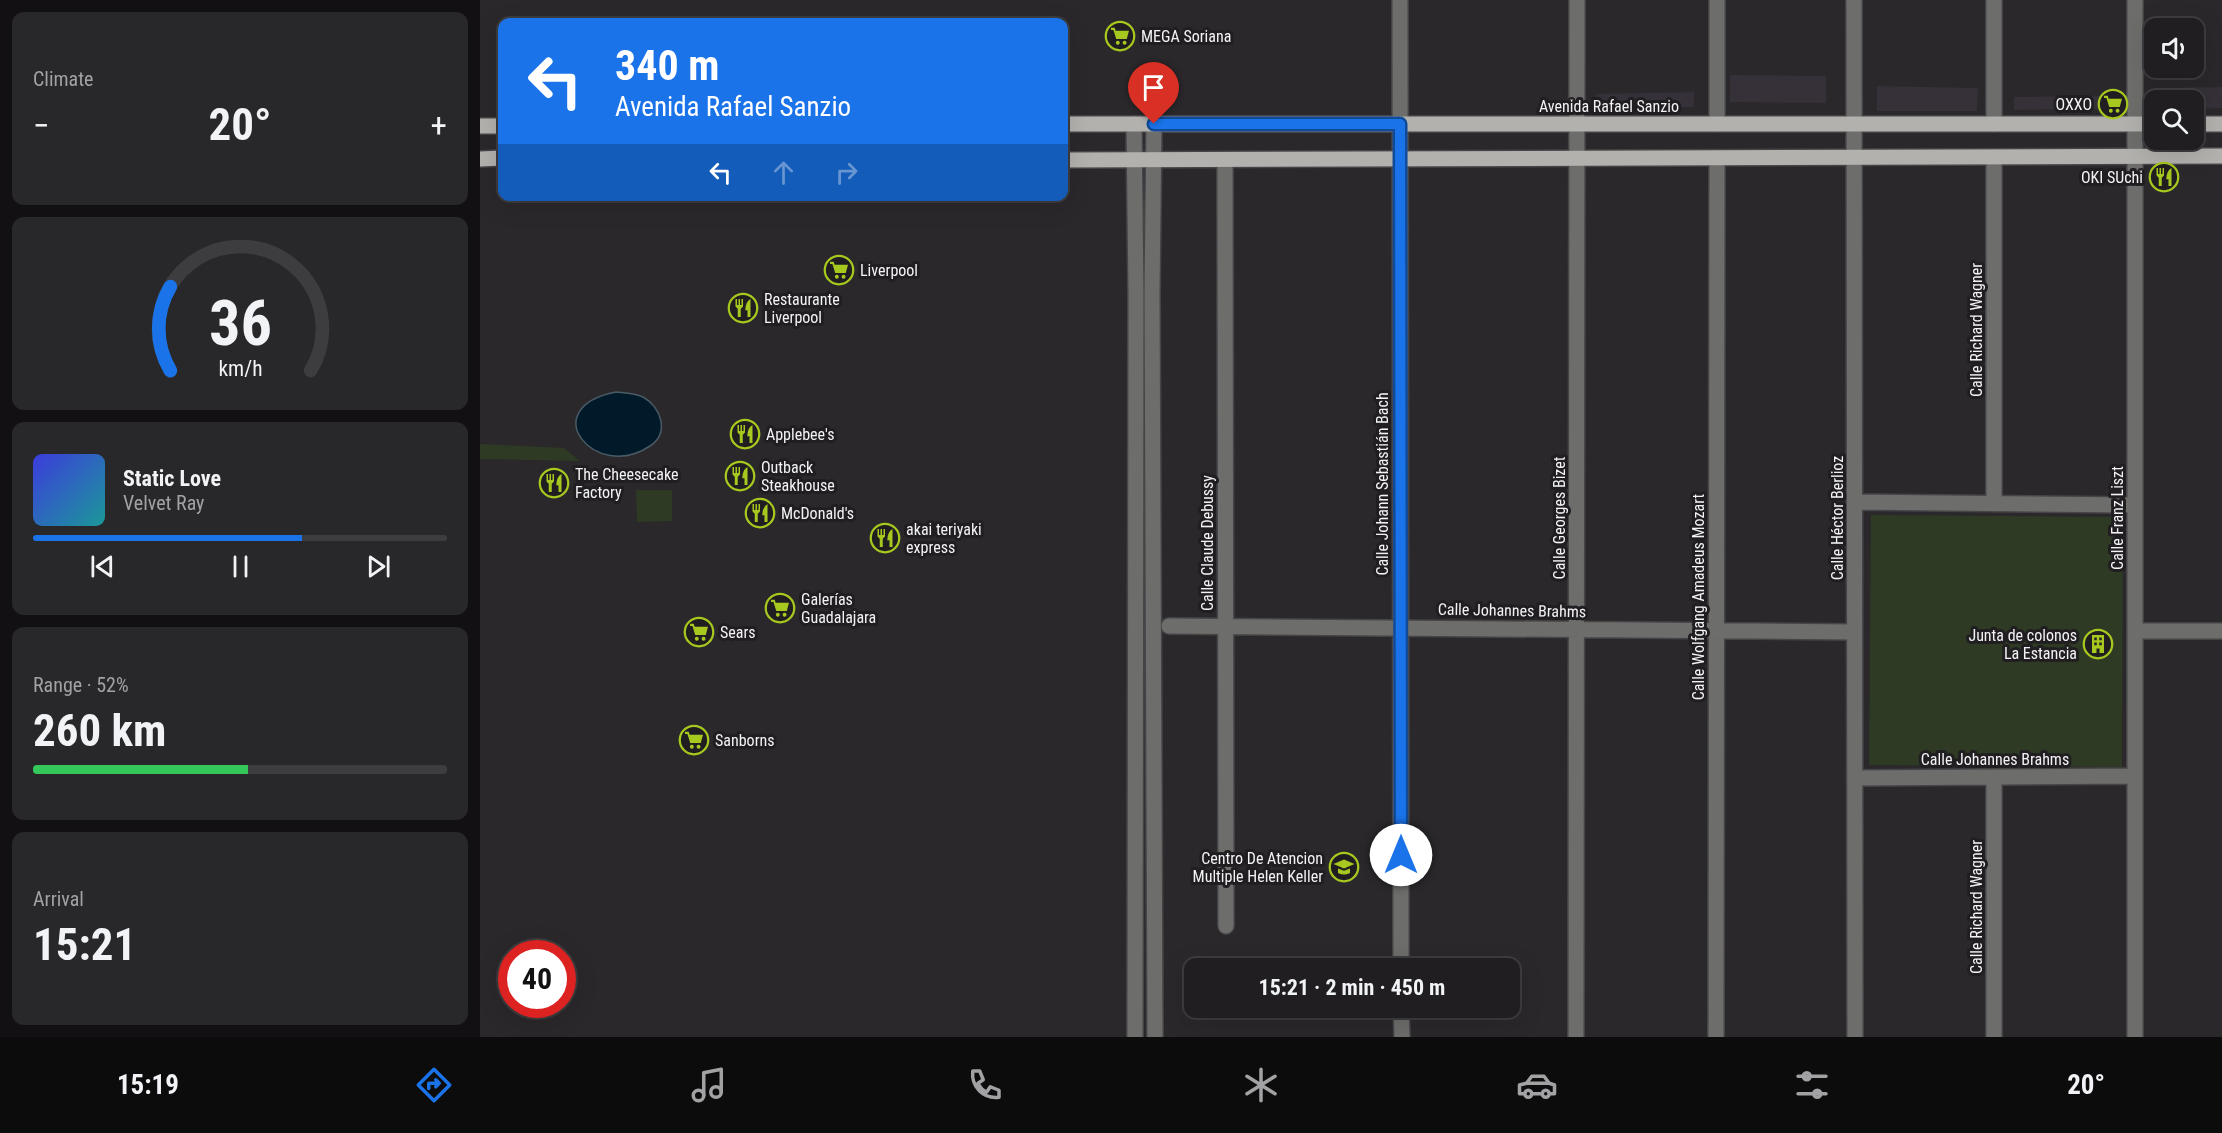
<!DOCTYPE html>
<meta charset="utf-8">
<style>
body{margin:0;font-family:"Roboto Condensed",sans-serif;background:#282729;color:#f1f3f6;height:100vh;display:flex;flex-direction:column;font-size:22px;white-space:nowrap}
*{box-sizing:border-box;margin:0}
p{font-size:20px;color:#a2a2a5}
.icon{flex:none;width:33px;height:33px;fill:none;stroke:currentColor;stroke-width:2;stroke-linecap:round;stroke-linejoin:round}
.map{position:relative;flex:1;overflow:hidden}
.details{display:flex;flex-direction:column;gap:12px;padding:12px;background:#121012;width:480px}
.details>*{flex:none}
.guide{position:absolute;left:18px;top:18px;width:570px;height:183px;border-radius:12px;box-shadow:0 6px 24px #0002,0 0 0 2px #3d3c3e;background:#1a73e8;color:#fff;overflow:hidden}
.buttons{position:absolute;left:1664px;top:18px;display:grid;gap:12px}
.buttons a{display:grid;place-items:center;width:60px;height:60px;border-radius:12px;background:#201e20;box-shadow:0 6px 24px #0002,0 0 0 2px #3d3c3e;font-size:30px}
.speed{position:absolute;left:18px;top:940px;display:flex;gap:12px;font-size:30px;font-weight:700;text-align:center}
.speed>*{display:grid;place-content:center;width:78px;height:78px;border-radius:50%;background:#201e20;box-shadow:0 6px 24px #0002,0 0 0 2px #3d3c3e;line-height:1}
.speed .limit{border:9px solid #d22;background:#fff;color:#111}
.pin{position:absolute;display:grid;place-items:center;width:51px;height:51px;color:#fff;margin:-62px -26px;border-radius:50% 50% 50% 0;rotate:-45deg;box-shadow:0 0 6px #0007}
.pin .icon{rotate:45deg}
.me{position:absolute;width:66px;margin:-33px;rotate:0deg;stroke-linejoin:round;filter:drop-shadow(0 0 4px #0008)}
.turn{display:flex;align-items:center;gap:21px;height:126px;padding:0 18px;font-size:27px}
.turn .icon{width:78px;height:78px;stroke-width:2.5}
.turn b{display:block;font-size:42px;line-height:51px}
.lanes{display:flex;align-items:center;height:57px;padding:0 18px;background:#0003;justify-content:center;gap:30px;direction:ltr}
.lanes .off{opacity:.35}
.big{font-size:45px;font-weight:700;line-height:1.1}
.details .card{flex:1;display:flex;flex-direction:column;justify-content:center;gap:9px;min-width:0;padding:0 21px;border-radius:12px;background:#282729}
.details .dial{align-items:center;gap:0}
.dial svg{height:156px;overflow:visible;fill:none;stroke:#3d3c3e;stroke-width:7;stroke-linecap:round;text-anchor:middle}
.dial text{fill:#f1f3f6;stroke:none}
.song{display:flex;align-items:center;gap:18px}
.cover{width:72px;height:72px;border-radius:9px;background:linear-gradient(135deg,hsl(240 70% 55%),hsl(180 70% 35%))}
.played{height:6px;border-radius:3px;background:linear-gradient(90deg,#1a73e8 65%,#3d3c3e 65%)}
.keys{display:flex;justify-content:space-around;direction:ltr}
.heat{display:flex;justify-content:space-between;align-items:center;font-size:33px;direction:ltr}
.charge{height:9px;border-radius:4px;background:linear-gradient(90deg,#34c759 52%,#3d3c3e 0)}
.trip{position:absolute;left:704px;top:958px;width:336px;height:60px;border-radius:12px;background:#201e20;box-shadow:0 6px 24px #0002,0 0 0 2px #3d3c3e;font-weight:700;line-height:60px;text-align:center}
.menu{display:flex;height:96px;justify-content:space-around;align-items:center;background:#0d0c0d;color:#a2a2a5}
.menu .icon{width:42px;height:42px}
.menu .selected{color:#1a73e8}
.menu b{font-size:27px;color:#f1f3f6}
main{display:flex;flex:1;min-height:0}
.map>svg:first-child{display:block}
</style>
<main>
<section class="details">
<div class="card"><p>Climate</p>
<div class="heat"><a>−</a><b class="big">20°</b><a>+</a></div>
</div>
<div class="card dial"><svg viewBox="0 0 100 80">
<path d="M14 69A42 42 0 1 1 86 69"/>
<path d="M14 69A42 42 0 0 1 14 26" stroke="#1a73e8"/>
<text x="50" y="56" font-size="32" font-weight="700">36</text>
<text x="50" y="72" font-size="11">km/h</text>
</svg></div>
<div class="card">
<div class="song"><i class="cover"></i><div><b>Static Love</b><p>Velvet Ray</p></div></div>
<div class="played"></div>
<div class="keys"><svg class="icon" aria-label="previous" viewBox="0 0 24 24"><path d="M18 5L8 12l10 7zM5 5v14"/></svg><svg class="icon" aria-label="pause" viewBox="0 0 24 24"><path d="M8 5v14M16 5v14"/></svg><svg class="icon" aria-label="next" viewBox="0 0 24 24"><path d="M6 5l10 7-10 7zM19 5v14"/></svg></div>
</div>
<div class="card"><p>Range · 52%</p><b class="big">260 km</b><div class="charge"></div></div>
<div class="card"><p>Arrival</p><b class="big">15:21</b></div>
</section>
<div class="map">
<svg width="1742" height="1037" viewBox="0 0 1742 1037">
<rect width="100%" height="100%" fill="#2a282b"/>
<path fill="#363038" d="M1250,75l96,1v27l-96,-1z
M1397,86l101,2 -1,23h-100z
M1742,87v21l-29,1v-9h-39v9v-21z
M1214,92v15l-97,1 -1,-14z
M1632,96v13l-98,1v-13z"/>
<path fill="#2e3a24" d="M0,444l84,4 16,13 -100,-2z
M156,490h36v31l-35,1z
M1391,515l252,2 -1,250 -253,-2z"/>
<path fill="#001a29" stroke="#495b66" stroke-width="1.5" d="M136,392c9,1 18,1 27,5 18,10 27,36 7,49 -55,37 -116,-38 -34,-54z"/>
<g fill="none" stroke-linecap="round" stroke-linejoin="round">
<g stroke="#464447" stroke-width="18">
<path id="minor" d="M920,0l1,969
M1374,0l1,1037
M654,124l2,169 -1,744
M674,124l-2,168 3,745
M1237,124v-124
M1514,124v-124
M745,161l1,765
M1375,502l280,3
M1514,504v-347
M689,626l685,6
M1655,631h87
M1375,778l280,-2
M921,1008l1,29
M1096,1037l1,-1037
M1236,1037l1,-879
M1514,1037v-260
M1655,1037v-1037"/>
</g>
<g stroke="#464447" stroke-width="18">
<path id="major" d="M584,124h1090
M1713,124h29
M0,126h22
M0,159l22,-1
M584,160l1158,-4"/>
</g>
<use href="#minor" stroke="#6d6d6b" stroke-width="15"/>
<use href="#major" stroke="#b2b1ae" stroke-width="15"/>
</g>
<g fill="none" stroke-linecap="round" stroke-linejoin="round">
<g stroke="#114b97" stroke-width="15">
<path id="route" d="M674,124h246l1,731"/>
</g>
<use href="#route" stroke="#1a73e8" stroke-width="10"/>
</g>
<defs>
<g id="supermarket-ring" transform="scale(1.5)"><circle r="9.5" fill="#201e21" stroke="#a7c81e" stroke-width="1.5"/><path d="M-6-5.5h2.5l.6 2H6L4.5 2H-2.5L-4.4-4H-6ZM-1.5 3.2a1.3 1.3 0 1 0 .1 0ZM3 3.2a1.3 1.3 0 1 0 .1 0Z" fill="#a7c81e"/></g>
<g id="restaurant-ring" transform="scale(1.5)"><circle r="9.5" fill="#201e21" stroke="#a7c81e" stroke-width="1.5"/><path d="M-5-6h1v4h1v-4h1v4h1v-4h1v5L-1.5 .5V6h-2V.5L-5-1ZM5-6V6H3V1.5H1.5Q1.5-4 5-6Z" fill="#a7c81e"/></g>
<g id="building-ring" transform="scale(1.5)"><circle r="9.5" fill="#201e21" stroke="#a7c81e" stroke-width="1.5"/><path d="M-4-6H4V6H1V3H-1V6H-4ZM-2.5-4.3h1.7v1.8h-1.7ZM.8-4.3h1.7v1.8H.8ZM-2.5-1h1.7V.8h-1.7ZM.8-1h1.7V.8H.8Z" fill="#a7c81e"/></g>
<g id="school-ring" transform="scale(1.5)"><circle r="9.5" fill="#201e21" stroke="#a7c81e" stroke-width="1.5"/><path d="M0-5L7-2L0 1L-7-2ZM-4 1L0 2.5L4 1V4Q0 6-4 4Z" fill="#a7c81e"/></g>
</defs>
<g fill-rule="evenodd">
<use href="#supermarket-ring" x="640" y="36"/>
<use href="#supermarket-ring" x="1633" y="104"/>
<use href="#restaurant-ring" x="1684" y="177"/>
<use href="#supermarket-ring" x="359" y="270"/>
<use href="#restaurant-ring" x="263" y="308"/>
<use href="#restaurant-ring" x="265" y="434"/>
<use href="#restaurant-ring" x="260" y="476"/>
<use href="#restaurant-ring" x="74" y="483"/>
<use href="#restaurant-ring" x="280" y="513"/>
<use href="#restaurant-ring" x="405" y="538"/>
<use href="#supermarket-ring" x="300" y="608"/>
<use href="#supermarket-ring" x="219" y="632"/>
<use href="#building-ring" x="1618" y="644"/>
<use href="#supermarket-ring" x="214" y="740"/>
<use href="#school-ring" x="864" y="867"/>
</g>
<g text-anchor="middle" stroke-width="6" stroke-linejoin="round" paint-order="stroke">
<g font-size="16" fill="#f3f2f4" stroke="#201e21" text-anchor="start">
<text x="661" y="42">MEGA Soriana</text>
<text x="1612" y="110" text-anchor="end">OXXO</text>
<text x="1663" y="183" text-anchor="end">OKI SUchi</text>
<text x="380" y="276">Liverpool</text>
<text x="284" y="305">Restaurante<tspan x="284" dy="18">Liverpool</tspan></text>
<text x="286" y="440">Applebee's</text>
<text x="281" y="473">Outback<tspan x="281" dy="18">Steakhouse</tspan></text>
<text x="95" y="480">The Cheesecake<tspan x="95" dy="18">Factory</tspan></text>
<text x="301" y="519">McDonald's</text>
<text x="426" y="535">akai teriyaki<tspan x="426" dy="18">express</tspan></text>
<text x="321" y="605">Galerías<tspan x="321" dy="18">Guadalajara</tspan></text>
<text x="240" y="638">Sears</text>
<text x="1597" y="641" text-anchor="end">Junta de colonos<tspan x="1597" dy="18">La Estancia</tspan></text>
<text x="235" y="746">Sanborns</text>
<text x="843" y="864" text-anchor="end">Centro De Atencion<tspan x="843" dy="18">Multiple Helen Keller</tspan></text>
</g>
<g font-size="16" fill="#f3f2f4" stroke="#201e21">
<text x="1129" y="112">Avenida Rafael Sanzio</text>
<text transform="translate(1496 330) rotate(-90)" y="6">Calle Richard Wagner</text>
<text transform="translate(902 484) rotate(-90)" y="6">Calle Johann Sebastián Bach</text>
<text transform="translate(1079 518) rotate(-90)" y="6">Calle Georges Bizet</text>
<text transform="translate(1357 518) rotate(-90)" y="6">Calle Héctor Berlioz</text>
<text transform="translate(1637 518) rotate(-90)" y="6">Calle Franz Liszt</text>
<text transform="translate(727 543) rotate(-90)" y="6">Calle Claude Debussy</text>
<text transform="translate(1218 597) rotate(-90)" y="6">Calle Wolfgang Amadeus Mozart</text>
<text transform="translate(1032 610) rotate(1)" y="6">Calle Johannes Brahms</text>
<text x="1515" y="765">Calle Johannes Brahms</text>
<text transform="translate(1496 907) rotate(-90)" y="6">Calle Richard Wagner</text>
</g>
</g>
</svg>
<div class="buttons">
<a><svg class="icon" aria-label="sound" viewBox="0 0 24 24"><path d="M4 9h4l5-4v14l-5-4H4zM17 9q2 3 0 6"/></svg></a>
<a><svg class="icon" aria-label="search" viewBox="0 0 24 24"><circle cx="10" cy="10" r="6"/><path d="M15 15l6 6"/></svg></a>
</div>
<div class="speed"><div class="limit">40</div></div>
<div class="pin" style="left:674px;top:124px;background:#d93025"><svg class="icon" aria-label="arrive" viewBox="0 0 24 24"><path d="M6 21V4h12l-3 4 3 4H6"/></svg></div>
<svg class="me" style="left:921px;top:855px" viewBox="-20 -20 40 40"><circle r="19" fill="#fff"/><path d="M0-13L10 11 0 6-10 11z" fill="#1a73e8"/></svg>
<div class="trip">15:21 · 2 min · 450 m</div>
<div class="guide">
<div class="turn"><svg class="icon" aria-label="left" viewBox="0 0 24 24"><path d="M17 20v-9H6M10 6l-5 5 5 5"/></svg><div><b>340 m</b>Avenida Rafael Sanzio</div></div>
<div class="lanes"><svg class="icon" aria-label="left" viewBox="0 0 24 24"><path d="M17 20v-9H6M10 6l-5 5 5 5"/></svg><svg class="icon off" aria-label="ahead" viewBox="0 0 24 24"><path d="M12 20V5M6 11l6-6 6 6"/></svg><svg class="icon off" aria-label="right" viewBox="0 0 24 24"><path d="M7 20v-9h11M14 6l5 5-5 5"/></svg></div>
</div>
</div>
</main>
<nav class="menu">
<b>15:19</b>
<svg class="icon selected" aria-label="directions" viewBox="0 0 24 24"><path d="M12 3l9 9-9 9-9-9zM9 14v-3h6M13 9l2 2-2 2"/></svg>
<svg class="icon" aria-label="music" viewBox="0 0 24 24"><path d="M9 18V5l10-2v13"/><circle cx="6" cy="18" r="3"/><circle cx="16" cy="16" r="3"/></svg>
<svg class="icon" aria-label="phone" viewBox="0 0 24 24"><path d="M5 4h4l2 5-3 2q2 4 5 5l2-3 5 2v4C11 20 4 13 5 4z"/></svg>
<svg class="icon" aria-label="climate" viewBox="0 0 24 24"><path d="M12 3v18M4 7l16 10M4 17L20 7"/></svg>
<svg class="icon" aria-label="car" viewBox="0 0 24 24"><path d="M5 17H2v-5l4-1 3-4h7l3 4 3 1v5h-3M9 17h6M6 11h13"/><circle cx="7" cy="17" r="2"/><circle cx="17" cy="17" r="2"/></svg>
<svg class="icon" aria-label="filters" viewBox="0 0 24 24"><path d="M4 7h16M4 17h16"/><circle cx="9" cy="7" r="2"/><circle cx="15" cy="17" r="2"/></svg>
<b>20°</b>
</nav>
